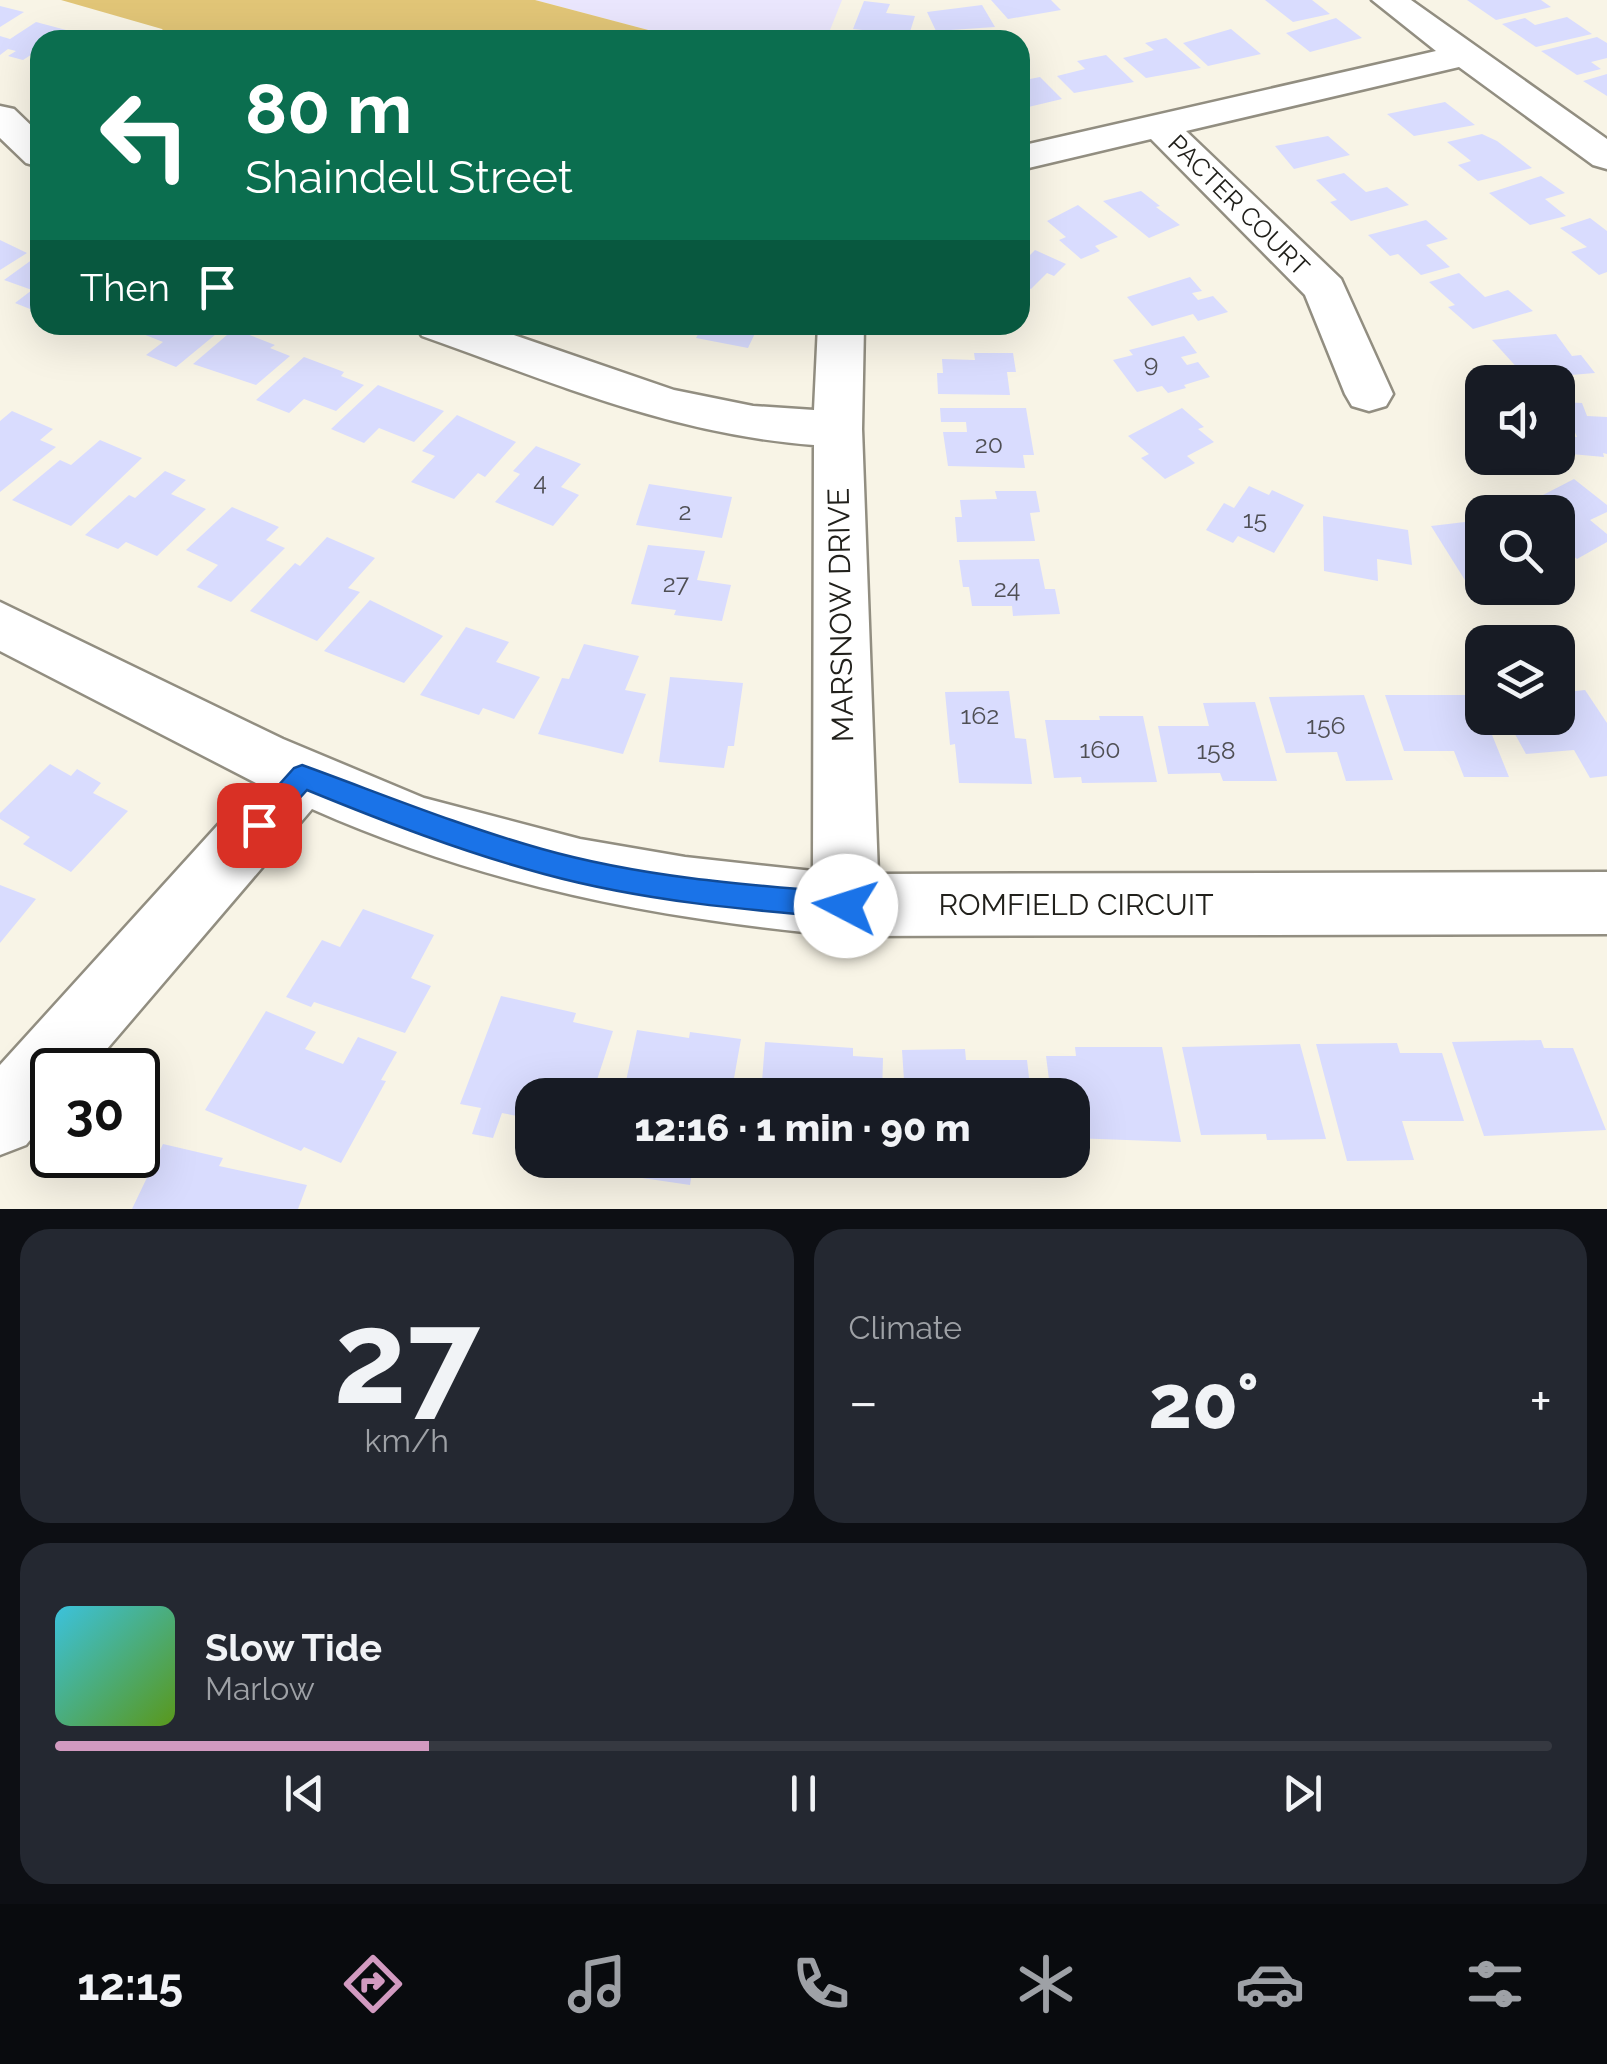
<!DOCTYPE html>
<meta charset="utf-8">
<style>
body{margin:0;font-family:Raleway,sans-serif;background:#242831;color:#f1f3f6;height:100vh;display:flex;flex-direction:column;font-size:38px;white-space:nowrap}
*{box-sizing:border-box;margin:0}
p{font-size:32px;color:#9ea1a6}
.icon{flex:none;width:55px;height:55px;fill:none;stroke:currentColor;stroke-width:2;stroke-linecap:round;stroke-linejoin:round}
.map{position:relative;height:1209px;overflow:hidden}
.panel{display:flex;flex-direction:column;gap:20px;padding:20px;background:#0d0f14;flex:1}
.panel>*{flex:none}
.top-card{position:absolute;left:30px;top:30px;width:1000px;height:305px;border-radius:30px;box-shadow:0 10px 40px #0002;background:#0b6e4f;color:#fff;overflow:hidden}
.controls{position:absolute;left:1465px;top:365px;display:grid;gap:20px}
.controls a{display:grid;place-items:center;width:110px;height:110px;border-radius:20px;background:#171b24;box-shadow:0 10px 40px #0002;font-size:50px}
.speed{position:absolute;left:30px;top:1048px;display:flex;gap:20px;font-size:50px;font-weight:700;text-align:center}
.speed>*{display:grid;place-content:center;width:130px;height:130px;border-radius:50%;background:#171b24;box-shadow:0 10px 40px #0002;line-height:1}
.speed .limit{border:5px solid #111;border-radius:15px;background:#fff;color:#111}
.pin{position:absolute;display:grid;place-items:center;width:85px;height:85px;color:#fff;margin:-42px;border-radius:20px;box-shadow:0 5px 15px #0006}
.me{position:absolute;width:110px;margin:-55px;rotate:275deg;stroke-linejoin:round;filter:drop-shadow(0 0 8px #0008)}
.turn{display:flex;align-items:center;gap:35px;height:210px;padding:0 50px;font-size:45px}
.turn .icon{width:130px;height:130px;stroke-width:2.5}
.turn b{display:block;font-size:70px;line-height:85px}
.then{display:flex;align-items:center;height:95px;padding:0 50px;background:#0003;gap:20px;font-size:38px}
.big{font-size:75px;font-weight:800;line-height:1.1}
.panel .widget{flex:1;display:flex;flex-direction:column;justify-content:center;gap:15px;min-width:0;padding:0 35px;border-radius:30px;background:#242831}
.panel .dial{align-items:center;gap:0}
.dial b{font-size:130px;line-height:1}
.song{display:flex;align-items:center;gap:30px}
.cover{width:120px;height:120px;border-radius:15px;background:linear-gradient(135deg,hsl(190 70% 55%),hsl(90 70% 35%))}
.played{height:10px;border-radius:5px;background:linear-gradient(90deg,#d29ac0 25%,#363941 25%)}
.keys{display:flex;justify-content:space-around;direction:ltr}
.heat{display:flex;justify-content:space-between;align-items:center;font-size:55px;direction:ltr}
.panel .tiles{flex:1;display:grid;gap:20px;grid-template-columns:1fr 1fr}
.widget:last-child{grid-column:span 2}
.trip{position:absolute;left:515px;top:1078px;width:575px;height:100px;border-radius:30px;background:#171b24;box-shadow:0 10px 40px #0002;font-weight:800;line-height:100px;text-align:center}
.menu{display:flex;height:160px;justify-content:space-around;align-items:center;background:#090b0e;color:#9ea1a6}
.menu .icon{width:70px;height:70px}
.menu .active{color:#d29ac0}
.menu b{font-size:45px;color:#f1f3f6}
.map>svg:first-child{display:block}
</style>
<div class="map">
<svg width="1607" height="1209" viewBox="0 0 1607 1209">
<rect width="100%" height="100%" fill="#f8f4e6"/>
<path fill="#eae6fd" d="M535,0h307l-16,40h-140z"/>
<path fill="#e1c577" d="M61,0h474l151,40h-515l-9,-11z"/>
<path fill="#d9dcfe" d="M991,0h60l10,10 -53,9z
M1265,0h47l18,14 -37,8z
M1467,0h74l10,7 -55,13z
M864,1l26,3 -4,9 29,3 -6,19 -56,-6z
M982,5l13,22 -59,4 -9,-19z
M0,6l24,6 -24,15z
M1567,17l25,17 -56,13 -34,-23 23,-6 10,7z
M1336,18l26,20 -52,14 -24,-19z
M36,22l30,8 -15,10h-11v9l-17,11 -15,-4 8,-5 -8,-2 -8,6v-19l10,3z
M1231,29l30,25 -53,12 -25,-23z
M1597,37l10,6v15l-16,4 10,7 -24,6 -36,-24z
M1166,38l35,30 -55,10 -23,-20 31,-8 -9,-7z
M1106,55l28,27 -60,11 -17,-17 28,-7 -8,-8z
M1607,74v22l-24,-15z
M1040,77l22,22 -42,10v-28z
M1445,102l30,23 -61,11 -27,-22z
M1482,134l15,7 35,27 -54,13 -20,-16 13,-4 -24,-19z
M1328,136l22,19 -56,14 -19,-23z
M1344,173l22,19 21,-5 22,18 -58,16 -21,-19 7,-2 -21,-20z
M1541,176l24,17 -20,6 21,17 -36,9 -41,-32z
M1141,191l19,15 -4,1 24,18 -31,13 -46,-37z
M1078,205l40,32 -23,9 5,5 -19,8 -22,-19 7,-3 -19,-16z
M1590,218l17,13v41l-8,3 -28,-23 16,-5 -27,-19z
M1426,220l22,19 -22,6 24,22 -29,8 -23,-21 -8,2 -22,-21z
M0,240l27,13 -27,17z
M1035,250l31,14 -12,12 -7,-3 -16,16 -11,-5v-33l10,4z
M33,259l7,3v51l-25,-10 17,-13 -28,-10z
M1459,273l26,24 23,-7 25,21 -60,18 -25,-22 7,-2 -26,-23z
M1190,277l12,14 -10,2 6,7 15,-4 15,16 -30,9 -5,-7 -41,12 -25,-29z
M139,325h88l-51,42 -30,-12 17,-13 -30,-12z
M703,325h56l-11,23 -52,-10z
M234,329l41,16 -5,3 20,8 -34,29 -63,-21z
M1556,334l16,22 9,-1 14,18 -36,3 -6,-7 -32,3 -29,-32z
M1184,336l13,17 -16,4 6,8 11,-3 12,15 -26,8 2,3 -18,5 -6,-7 -25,6 -24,-32 20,-5 -4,-5z
M974,353h39l3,19h-9l3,23 -72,-1 -1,-21h6l-1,-14 33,1z
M304,357l40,15 -3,4 23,9 -28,26 -32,-12 -15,14 -33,-13z
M378,385l66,26 -30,31 -35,-14 -15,15 -33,-14z
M1558,402l24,1 5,13 20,1v37l-4,-1 1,4 -33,-3 -7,-18 13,1 -4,-9 -15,-1z
M940,408h86l8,47h-11l2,13 -77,-2 -5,-34h24l-1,-10h-25z
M1182,408l22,19 -6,2 16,13 -27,14 8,7 -30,16 -24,-21 8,-4 -21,-18z
M12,411l41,18 -13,11 16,7 -56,45v-71z
M457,415l59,27 -31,35 -7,-4 -24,26 -43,-17 24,-26 -13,-5z
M100,440l42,18 -71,68 -59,-26 48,-40 11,5z
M536,446l45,18 -20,23 18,8 -26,31 -58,-24 25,-28 -7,-3z
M165,471l21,9 -15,14 35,15 -49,47 -31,-14 -8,7 -33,-14 44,-40 6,3z
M1574,479l33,26v7l-17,8 17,14v8l-30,17 -19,-16v-31h-37l-5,-3z
M649,484l83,13 -10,41 -86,-13z
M1249,486l20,9 3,-5 32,15 -30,48 -36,-17 -5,7 -27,-13 18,-27 10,5z
M995,491h41l4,21 -10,1 5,28 -78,1 -2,-25h7l-2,-17 37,-1z
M232,507l47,20 -13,13 19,8 -54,54 -34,-15 21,-22 -32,-15z
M1323,516l85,14 4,35 -35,-6 1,22 -54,-10z
M1482,520v63l-14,2 -37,-59z
M327,537l48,21 -27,30 12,4 -43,49 -67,-30 45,-48 5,3z
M648,545l57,6 -8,29 34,5 -9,36 -48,-6 2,-5 -45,-6z
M1039,559l6,30h10l5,25 -47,2 -1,-10h-40l-3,-19h-6l-4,-27z
M370,600l73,36 -39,47 -80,-32z
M466,627l43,15 -13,20 44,15 -26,42 -31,-11 -4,7 -59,-20z
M584,644l55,12 -14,34 21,4 -23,60 -85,-20 24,-56 7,1z
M670,677l73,6 -9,63h-6l-4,22 -65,-6z
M1585,690l22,33v53l-17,2 -16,-28 -48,4 -20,-36h52v-25z
M1009,691l6,47 11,1 6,45 -73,-1 -4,-39 -5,1 -5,-53z
M1364,695l29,85 -47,1 -9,-29 -51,1 -17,-56z
M1385,695h91l33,82h-45l-10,-26h-50z
M1255,702l22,79h-54l-3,-8 -52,1 -10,-48h51l-6,-23z
M1099,716h44l14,66 -75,1 -1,-6 -27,1 -9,-58h55z
M50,764l21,12 6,-7 24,14 -8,10 35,18 -57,61 -48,-28 7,-7 -30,-18v-6z
M0,885l36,14 -36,44z
M363,909l71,26 -23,43 20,8 -26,47 -91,-31 -3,5 -25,-10 36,-57 18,7z
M501,996l75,17 -3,9 40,9 -21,64 -58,-14 -12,36 -20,-4 -9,25 -21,-4 9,-26 -21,-4z
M266,1011l50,21 -11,17 38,15 15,-27 39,15 -16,28 5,1 -45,82 -37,-16 -3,4 -96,-41z
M637,1030l52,8 1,-6 51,7 -10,56h-108z
M1541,1040l3,8h29l33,82 -122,6 -32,-94z
M765,1042l88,6v8l30,2 -1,37h-121z
M1397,1043l3,10h42l22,68h-62l12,39 -67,1 -31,-117z
M1300,1044l26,95 -59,1 -1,-6 -65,1 -19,-88z
M1075,1047h87l19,95 -109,-4v-43h-21l-5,-39h30z
M965,1049l1,11h61l4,35h-126l-3,-45z
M163,1144l60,14 -4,8 88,19 -9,24h-166z
M618,1160h76l-4,25 -75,-11z
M908,1160h67l1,7 -67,1z"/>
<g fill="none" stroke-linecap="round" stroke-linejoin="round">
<g stroke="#928e81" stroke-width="5">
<path id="minor" d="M1372,0h39l196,139v30l-14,-4 -134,-98 -273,64 155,148 52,115 -7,12 -17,5 -17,-5 -7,-12 -40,-99 -154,-156 -131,31v-24l416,-95z
M0,106l14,3 26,25v33l-14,-4 -26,-25z
M415,325h70l189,65 79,16 61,4 4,-85h46l-2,104 16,445 729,-2v62l-761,2c-189,-17 -360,-50 -534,-127l-223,261h-37v43l-26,32 -26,10v-90l256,-282 -256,-132v-49l283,137 141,59 156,41 105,18 128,14 1,-426c-143,-11 -259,-62 -392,-109z"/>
</g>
<use href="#minor" fill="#fff" fill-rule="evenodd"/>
</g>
<path fill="#1a73e8" stroke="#114b97" stroke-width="2.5" d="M302,765c80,29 158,61 240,84 99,28 203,36 304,44l10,3 4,10 -4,9 -10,3c-101,-8 -203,-17 -302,-44 -81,-22 -159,-52 -237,-84l-39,43 -9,4 -9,-4 -4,-8 4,-8 44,-49z"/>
<g text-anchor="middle" stroke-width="10" stroke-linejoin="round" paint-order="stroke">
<g font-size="25" fill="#21201b" stroke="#fff">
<text transform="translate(1239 205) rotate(45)" y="9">PACTER COURT</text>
</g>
<g font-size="25" fill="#4f4f54">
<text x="1151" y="372">9</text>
<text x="989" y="453">20</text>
<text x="540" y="490">4</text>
<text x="685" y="520">2</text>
<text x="1255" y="528">15</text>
<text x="676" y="592">27</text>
<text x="1007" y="597">24</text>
<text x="980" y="724">162</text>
<text x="1326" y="734">156</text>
<text x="1100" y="758">160</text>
<text x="1216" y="759">158</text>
</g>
<g font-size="30" fill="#21201b" stroke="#fff">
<text transform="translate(841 615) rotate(-91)" y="10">MARSNOW DRIVE</text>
<text x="1076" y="915">ROMFIELD CIRCUIT</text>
</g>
</g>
</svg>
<div class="controls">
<a><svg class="icon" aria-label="sound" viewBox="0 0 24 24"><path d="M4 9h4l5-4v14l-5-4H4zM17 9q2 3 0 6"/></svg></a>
<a><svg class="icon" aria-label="search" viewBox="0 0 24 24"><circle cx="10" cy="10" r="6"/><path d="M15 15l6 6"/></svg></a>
<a><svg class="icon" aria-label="layers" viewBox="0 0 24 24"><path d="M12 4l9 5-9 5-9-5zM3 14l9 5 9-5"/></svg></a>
</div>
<div class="speed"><div class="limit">30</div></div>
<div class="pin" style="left:259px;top:825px;background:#d93025"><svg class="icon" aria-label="arrive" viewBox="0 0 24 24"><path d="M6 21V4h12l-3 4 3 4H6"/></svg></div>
<svg class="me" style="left:846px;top:906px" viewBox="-20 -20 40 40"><circle r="19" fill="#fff"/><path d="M0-13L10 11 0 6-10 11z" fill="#1a73e8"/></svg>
<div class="trip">12:16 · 1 min · 90 m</div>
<div class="top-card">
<div class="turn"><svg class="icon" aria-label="left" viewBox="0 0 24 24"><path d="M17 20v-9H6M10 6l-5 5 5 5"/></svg><div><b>80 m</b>Shaindell Street</div></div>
<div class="then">Then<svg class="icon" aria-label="arrive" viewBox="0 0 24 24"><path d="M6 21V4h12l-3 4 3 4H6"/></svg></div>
</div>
</div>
<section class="panel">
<div class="tiles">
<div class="widget dial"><b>27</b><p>km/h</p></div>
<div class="widget"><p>Climate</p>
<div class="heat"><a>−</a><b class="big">20°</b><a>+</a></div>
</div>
<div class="widget">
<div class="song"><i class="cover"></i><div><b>Slow Tide</b><p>Marlow</p></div></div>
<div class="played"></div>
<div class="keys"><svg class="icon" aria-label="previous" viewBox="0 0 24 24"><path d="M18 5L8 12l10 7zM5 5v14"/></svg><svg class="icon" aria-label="pause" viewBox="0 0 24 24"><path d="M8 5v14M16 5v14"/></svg><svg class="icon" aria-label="next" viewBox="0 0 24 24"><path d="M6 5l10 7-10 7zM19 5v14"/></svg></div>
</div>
</div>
</section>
<nav class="menu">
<b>12:15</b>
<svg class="icon active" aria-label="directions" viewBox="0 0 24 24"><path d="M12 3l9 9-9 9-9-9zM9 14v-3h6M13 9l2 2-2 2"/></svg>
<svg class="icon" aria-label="music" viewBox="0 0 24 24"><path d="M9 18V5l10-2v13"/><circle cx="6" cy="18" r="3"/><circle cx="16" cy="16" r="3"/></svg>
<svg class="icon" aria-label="phone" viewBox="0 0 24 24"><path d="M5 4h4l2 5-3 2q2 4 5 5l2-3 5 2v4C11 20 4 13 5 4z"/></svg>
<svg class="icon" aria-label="climate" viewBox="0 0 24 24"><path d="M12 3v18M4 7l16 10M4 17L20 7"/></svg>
<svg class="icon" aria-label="car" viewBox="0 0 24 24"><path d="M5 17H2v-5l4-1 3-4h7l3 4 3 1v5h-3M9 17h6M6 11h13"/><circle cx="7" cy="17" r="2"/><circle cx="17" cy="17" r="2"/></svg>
<svg class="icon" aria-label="filters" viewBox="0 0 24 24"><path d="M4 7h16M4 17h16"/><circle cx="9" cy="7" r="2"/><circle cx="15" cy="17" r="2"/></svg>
</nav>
